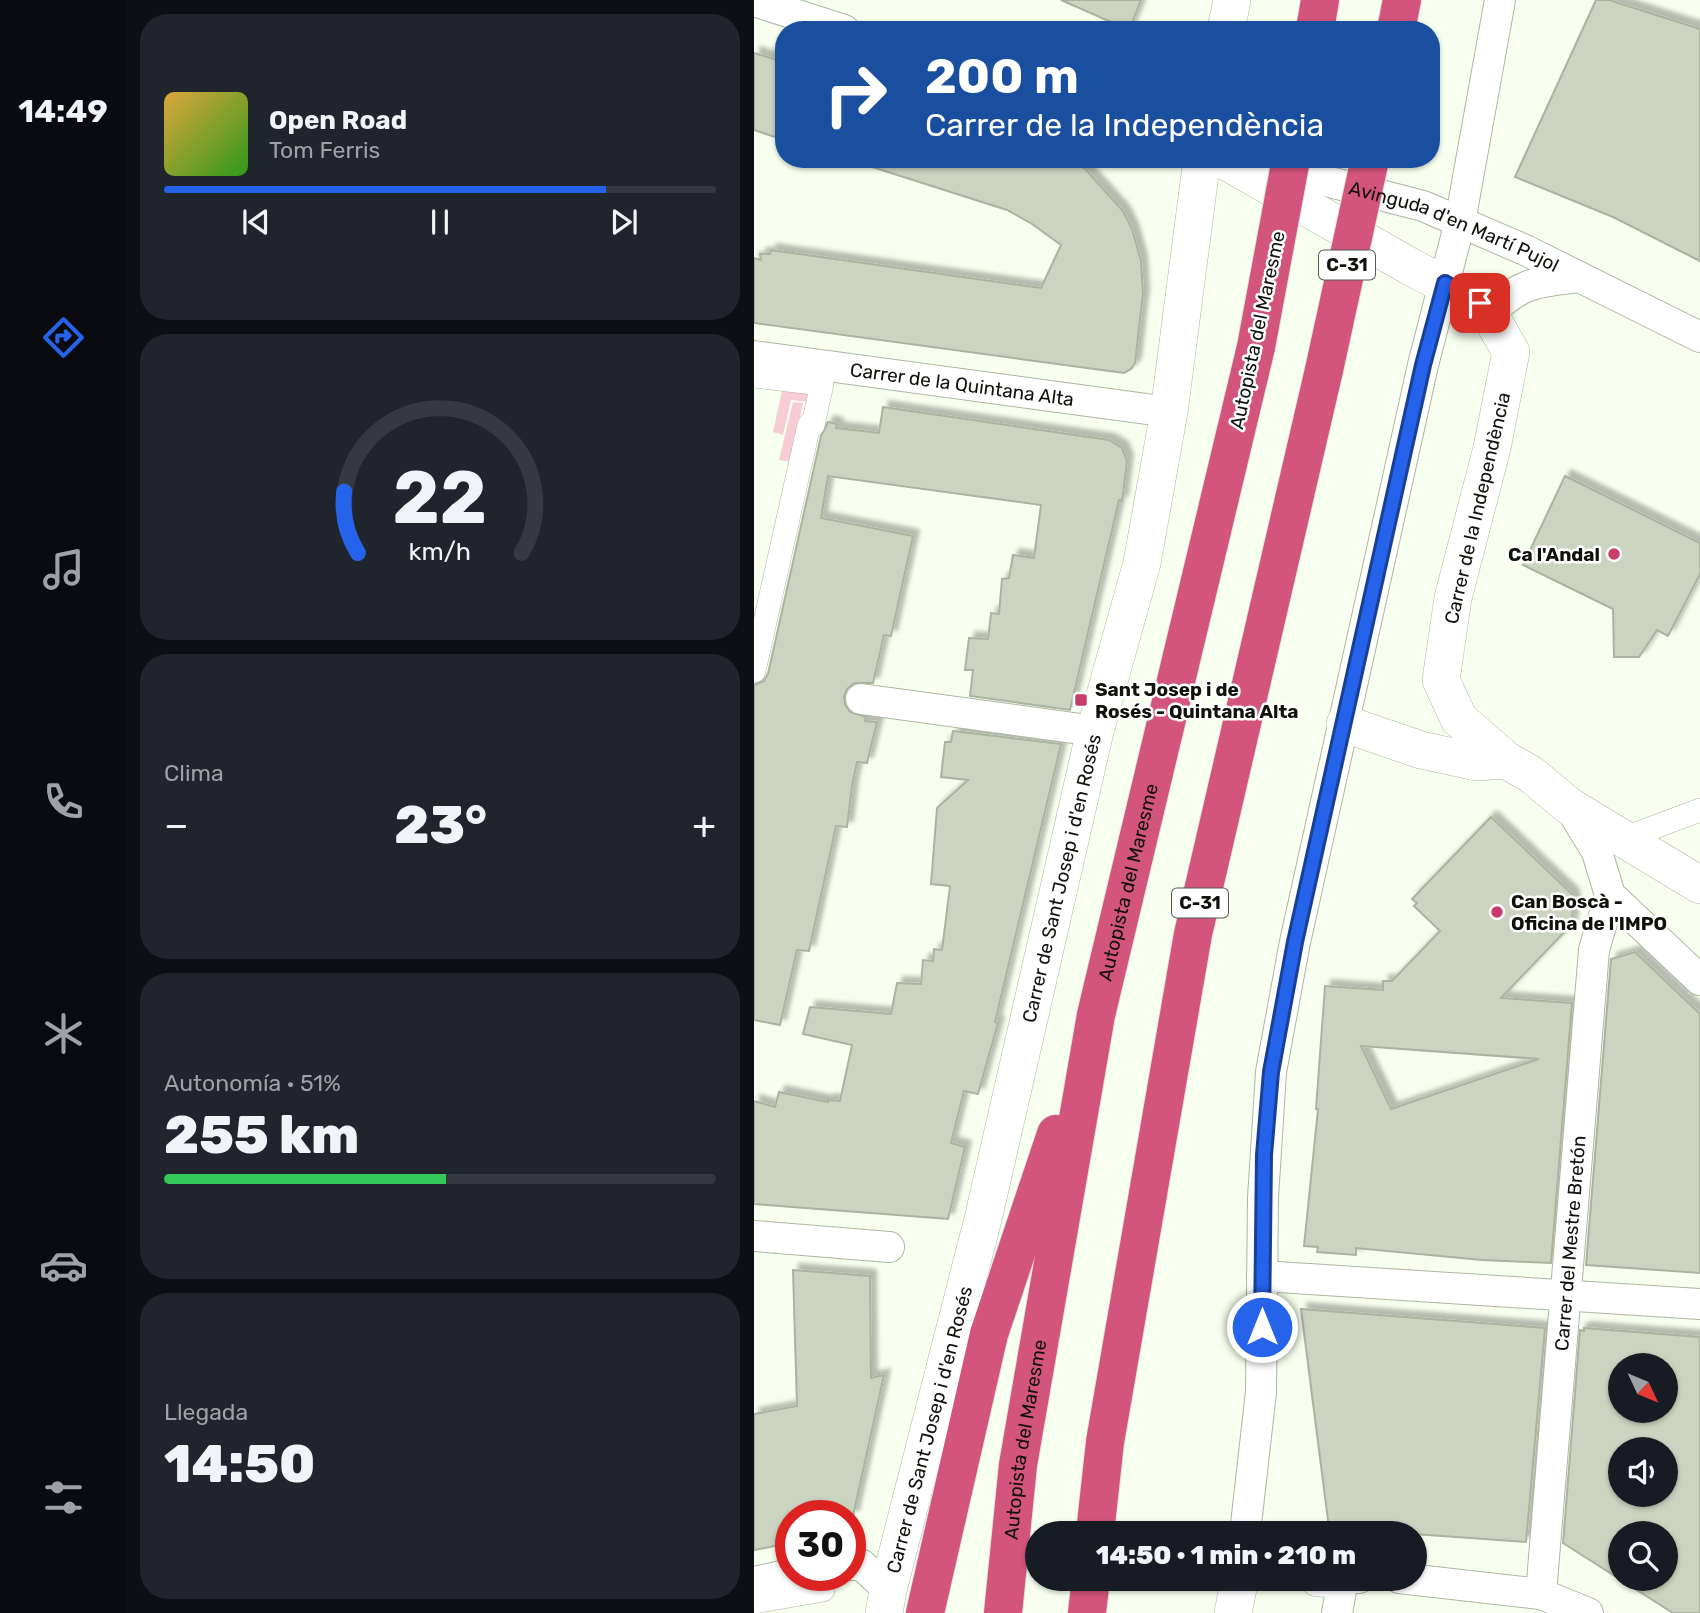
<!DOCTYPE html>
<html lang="es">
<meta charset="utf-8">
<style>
body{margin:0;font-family:Rubik,sans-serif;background:#20242c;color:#f1f3f6;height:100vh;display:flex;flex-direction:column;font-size:26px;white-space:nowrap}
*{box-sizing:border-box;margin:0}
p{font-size:23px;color:#9ea1a6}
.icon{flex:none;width:38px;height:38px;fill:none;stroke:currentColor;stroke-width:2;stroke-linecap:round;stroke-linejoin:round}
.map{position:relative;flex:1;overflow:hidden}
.side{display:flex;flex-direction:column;gap:14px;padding:14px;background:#0d0f14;width:628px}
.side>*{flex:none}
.top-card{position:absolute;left:21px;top:21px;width:665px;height:147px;border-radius:28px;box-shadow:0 2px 5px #0004;background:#1a4fa0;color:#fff;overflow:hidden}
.needle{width:46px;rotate:134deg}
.buttons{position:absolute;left:854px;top:1353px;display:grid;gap:14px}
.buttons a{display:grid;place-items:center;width:70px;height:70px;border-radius:50%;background:#171b24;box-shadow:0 2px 5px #0004;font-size:35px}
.speed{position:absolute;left:21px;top:1500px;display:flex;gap:14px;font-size:35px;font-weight:700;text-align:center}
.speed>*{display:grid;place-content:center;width:91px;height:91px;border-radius:50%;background:#171b24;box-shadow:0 2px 5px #0004;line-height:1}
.speed .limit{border:10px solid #d22;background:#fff;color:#111}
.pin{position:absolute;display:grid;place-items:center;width:60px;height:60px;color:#fff;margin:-30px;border-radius:14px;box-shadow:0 4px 10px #0006}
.me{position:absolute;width:77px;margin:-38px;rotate:0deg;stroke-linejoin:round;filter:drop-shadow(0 0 5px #0008)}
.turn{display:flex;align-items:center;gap:24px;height:147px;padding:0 35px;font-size:32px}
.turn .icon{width:91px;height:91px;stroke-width:2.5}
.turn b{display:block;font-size:49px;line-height:60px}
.big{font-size:52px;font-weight:800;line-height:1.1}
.side .tile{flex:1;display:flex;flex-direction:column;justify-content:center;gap:10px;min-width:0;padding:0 24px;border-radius:28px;background:#20242c}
.side .dial{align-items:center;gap:0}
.dial svg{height:182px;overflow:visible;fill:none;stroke:#363941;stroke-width:7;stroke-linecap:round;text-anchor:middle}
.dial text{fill:#f1f3f6;stroke:none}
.song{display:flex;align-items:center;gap:21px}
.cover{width:84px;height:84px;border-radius:10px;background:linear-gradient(135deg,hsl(40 70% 55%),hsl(110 70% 35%))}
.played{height:7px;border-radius:4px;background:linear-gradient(90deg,#2563eb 80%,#363941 80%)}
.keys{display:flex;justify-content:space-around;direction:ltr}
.heat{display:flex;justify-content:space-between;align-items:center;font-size:38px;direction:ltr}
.charge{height:10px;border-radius:5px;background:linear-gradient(90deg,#34c759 51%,#363941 0)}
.trip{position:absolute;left:271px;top:1521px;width:402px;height:70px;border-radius:35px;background:#171b24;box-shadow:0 2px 5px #0004;font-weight:800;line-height:70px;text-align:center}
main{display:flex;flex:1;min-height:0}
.dock{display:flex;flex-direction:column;width:126px;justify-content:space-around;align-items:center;background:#090b0e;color:#9ea1a6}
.dock .icon{width:49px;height:49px}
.dock .active{color:#2563eb}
.dock b{font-size:32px;color:#f1f3f6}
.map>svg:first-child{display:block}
</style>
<main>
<nav class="dock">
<b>14:49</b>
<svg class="icon active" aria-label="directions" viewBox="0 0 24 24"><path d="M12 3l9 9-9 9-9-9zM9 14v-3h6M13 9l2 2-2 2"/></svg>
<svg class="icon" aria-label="music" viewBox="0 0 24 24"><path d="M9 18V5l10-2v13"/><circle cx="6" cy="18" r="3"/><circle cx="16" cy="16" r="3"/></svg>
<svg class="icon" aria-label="phone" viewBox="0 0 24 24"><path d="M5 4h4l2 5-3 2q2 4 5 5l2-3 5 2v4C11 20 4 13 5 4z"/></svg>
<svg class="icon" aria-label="climate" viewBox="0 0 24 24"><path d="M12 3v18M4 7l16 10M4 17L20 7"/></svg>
<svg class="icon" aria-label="car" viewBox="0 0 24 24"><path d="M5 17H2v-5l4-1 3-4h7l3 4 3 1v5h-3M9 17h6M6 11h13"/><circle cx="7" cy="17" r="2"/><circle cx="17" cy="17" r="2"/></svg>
<svg class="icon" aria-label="filters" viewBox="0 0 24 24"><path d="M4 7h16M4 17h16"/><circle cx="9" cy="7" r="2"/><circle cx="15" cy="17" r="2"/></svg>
</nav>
<section class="side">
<div class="tile">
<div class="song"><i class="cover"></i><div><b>Open Road</b><p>Tom Ferris</p></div></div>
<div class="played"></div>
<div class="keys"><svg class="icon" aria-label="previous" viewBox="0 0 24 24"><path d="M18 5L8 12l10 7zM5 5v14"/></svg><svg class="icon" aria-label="pause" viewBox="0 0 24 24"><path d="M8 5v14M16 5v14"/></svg><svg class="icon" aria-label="next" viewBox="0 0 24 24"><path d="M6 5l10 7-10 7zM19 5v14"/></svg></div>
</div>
<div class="tile dial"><svg viewBox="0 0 100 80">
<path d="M14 69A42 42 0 1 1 86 69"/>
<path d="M14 69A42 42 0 0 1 8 42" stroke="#2563eb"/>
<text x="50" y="56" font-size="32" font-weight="700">22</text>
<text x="50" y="72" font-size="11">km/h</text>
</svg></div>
<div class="tile"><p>Clima</p>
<div class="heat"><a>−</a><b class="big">23°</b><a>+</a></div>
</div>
<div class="tile"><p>Autonomía · 51%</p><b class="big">255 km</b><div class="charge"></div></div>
<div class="tile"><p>Llegada</p><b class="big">14:50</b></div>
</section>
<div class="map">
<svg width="946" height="1613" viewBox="0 0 946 1613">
<defs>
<filter id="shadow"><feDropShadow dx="6" dy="-6" stdDeviation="2" flood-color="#0004"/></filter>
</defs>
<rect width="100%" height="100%" fill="#f7ffee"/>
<path fill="#f8ccd5" d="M29,386l38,5 -3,12 -27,-3 -8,35 -10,-3z
M39,402l10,1 -12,59 -12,-2z"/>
<path fill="#cbd4c0" stroke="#aab3a0" stroke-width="2" fill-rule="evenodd" filter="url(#shadow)" d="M307,0h80l-12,30z
M842,0h13l91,29v232l-87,-44 -98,-40z
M0,53l30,9v78l-30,-10z
M116,159h199l16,10 38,42 9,18 9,32 2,33 -8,69 -4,6 -7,4 -370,-50v-65l7,2 -1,-6h10l1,-4 270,38 20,-43 -29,-21 -25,-14 -138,-44z
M129,407l226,33 13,8 5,13 -5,40 -3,-1 -49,210 -100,-14 3,-26h-8l4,-32 19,1 3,-26 8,1 3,-35 7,-1 4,-23 21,3 7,-53 -213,-29 -7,42 92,18 -22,100 -7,-1 -11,48h-19l-7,6 -3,7 1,9 5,7 16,5 -1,4 12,1 -10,41 -10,-1 -5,24 -5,41 -11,-1 -27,125 -12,-1 -17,75 -26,-5v-335l10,-4 4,-7 53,-238 7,-14 9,2 -1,4 43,5z
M811,476l135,67v31l-32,62 -11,-6 -18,27h-25l-1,-48 -90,-44z
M199,731l108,13 -66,278 3,1 -20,71 -14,-3 -13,52 14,4 -17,72 -194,-15v-103l21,6 4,-15 49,10v-2l12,1 12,-56 -49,-11 7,-27 81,7 6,-31 24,1 2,-24 10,1 1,-12 8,1 8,-64 -19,-2 6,-76 31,-28 -27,-3 4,-35h6z
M737,817l81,77 2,7 -3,24 -70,73 71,5 -21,260 -69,-3 -126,-12v7l-39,-3 1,-5 -14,-1 14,-137h-2l9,-123 58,4v-9h9l48,-50 -26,-25 3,-3 -5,-4zM607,1046l178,13 -148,50z
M881,952l65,62v259l-114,-8 25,-306z
M39,1270l77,6 1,102 13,-3 -31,141h-62v27l-37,7v-136l43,-8z
M547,1309l244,19 -19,214 -197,-14z
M830,1328l116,9v276h-27l-110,-70 17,-213 4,1zM866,1365h46v45h-46zM866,1449h46v45h-46zM866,1533h46v45h-46z"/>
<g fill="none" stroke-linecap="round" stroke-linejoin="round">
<g stroke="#adb6a3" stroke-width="24">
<path id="pedestrian" d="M0,376l68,8 -9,41h-4l-55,246
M869,839l77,-29
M0,1602l69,-12 -3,-12 13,-3"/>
</g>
<g stroke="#adb6a3" stroke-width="32">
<g id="minor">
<path d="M0,1l90,29"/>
<path id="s1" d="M514,166l155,40 102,44 175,87"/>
<path d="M737,317v-5c32,-31 47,-30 88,-35"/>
<path id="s2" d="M0,356l415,56"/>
<path d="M107,699l234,32"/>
<path d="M815,806l28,46 13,43 90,85"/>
<path d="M0,1236l135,11"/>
<path d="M508,1276l438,28"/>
<path d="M491,1533l16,-141 2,-194 8,-126 24,-130 128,-577 37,-143 40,-222"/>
<path d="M96,1565h12l26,25"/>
<path d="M645,1578l142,16 47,19"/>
<path d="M0,1582l37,-8"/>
<path id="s3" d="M787,1594l53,-644 16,-55"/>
<path d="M583,1613l6,-34 16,-1"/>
</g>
</g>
<g stroke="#adb6a3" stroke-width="38">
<g id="tertiary">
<path d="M472,30l6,-30"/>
<path d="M468,159l189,108 69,36 11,14 20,35 -19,96 -39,150 -12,82 18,39 47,41 26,15 37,31 131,79"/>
<path d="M591,724l76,26 55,12 30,-2"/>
<path d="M564,1578l25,1"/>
<path id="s4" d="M130,1613l4,-23 95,-371 112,-488 47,-168 27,-151 33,-253"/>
<path d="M479,1613l7,-35"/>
</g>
</g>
<g stroke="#e2e3e2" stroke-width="40">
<g id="motorway">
<path d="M561,30l5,-30"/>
<path d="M642,30l6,-30"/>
<path d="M341,1533l10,-91 88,-508 131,-564"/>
<path d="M171,1613l64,-279 67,-200"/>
<path id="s5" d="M249,1613l15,-148 78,-450 160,-668"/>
<path d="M333,1613l4,-35"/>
</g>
</g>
<use href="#pedestrian" stroke="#fff" stroke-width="23"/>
<use href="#minor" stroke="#fff" stroke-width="30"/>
<use href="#tertiary" stroke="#fff" stroke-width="37"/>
<use href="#motorway" stroke="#d3547c" stroke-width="38"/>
<g stroke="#e2e3e2" stroke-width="40" stroke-linecap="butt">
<path id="motorway-bridge" d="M502,347l35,-188
M570,370l46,-211"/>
</g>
<use href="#motorway-bridge" stroke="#d3547c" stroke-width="38"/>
</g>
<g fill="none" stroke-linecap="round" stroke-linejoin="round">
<g stroke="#184099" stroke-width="18">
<path id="route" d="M508,1327l2,-172 7,-83 24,-130 128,-577 22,-82 35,20"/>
</g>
<use href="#route" stroke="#2563eb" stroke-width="12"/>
</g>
<g fill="#c93c6c" stroke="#fff" stroke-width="2.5">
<circle cx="860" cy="554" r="7"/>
<rect x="320" y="693" width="14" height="14" rx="3.5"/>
<circle cx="743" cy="912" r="7"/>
</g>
<g text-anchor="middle" stroke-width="5" stroke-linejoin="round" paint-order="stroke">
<g fill="#fff" stroke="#575954" stroke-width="2">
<rect x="565" y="250.5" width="56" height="29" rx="5"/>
<rect x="418" y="888.5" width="56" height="29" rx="5"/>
</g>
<g font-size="18" font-weight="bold" fill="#0f120b">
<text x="593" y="271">C-31</text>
<text x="446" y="909">C-31</text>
</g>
<g font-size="19" fill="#0f120b" stroke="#fff">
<text dy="7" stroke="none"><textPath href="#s1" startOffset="196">Avinguda d'en Martí Pujol</textPath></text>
<text transform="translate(503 330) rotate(-78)" y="7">Autopista del Maresme</text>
<text dy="7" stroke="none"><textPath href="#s2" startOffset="210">Carrer de la Quintana Alta</textPath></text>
<text transform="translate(723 508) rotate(-77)" y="7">Carrer de la Independència</text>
<text dy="7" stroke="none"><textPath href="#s4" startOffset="756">Carrer de Sant Josep i d'en Rosés</textPath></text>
<text dy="7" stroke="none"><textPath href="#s5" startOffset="742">Autopista del Maresme</textPath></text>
<text dy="7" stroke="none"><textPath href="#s3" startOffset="352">Carrer del Mestre Bretón</textPath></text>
<text dy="7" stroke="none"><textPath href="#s4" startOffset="189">Carrer de Sant Josep i d'en Rosés</textPath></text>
<text dy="7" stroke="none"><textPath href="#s5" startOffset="175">Autopista del Maresme</textPath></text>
</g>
<g font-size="19" font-weight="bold" fill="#0f120b" stroke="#fff" text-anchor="start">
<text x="846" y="561" text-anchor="end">Ca l'Andal</text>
<text x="341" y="696">Sant Josep i de<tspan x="341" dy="22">Rosés - Quintana Alta</tspan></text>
<text x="757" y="908">Can Boscà -<tspan x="757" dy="22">Oficina de l'IMPO</tspan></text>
</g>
</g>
</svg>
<div class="buttons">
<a><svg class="needle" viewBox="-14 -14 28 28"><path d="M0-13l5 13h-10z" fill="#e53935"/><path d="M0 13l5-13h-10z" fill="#9ea1a6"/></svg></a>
<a><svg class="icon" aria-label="sound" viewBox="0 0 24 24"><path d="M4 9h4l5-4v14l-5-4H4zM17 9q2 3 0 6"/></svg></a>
<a><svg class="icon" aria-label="search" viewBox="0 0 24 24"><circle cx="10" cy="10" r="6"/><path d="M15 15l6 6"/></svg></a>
</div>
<div class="speed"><div class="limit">30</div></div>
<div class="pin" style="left:726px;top:303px;background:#d93025"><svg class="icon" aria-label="arrive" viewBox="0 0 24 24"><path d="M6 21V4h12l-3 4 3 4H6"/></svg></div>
<svg class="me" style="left:508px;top:1327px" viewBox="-20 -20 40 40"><circle r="17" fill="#2563eb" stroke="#fff" stroke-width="3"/><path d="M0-11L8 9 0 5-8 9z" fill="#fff"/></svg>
<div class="trip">14:50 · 1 min · 210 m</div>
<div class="top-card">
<div class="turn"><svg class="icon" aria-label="right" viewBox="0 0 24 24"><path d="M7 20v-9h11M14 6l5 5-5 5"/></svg><div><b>200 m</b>Carrer de la Independència</div></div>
</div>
</div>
</main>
